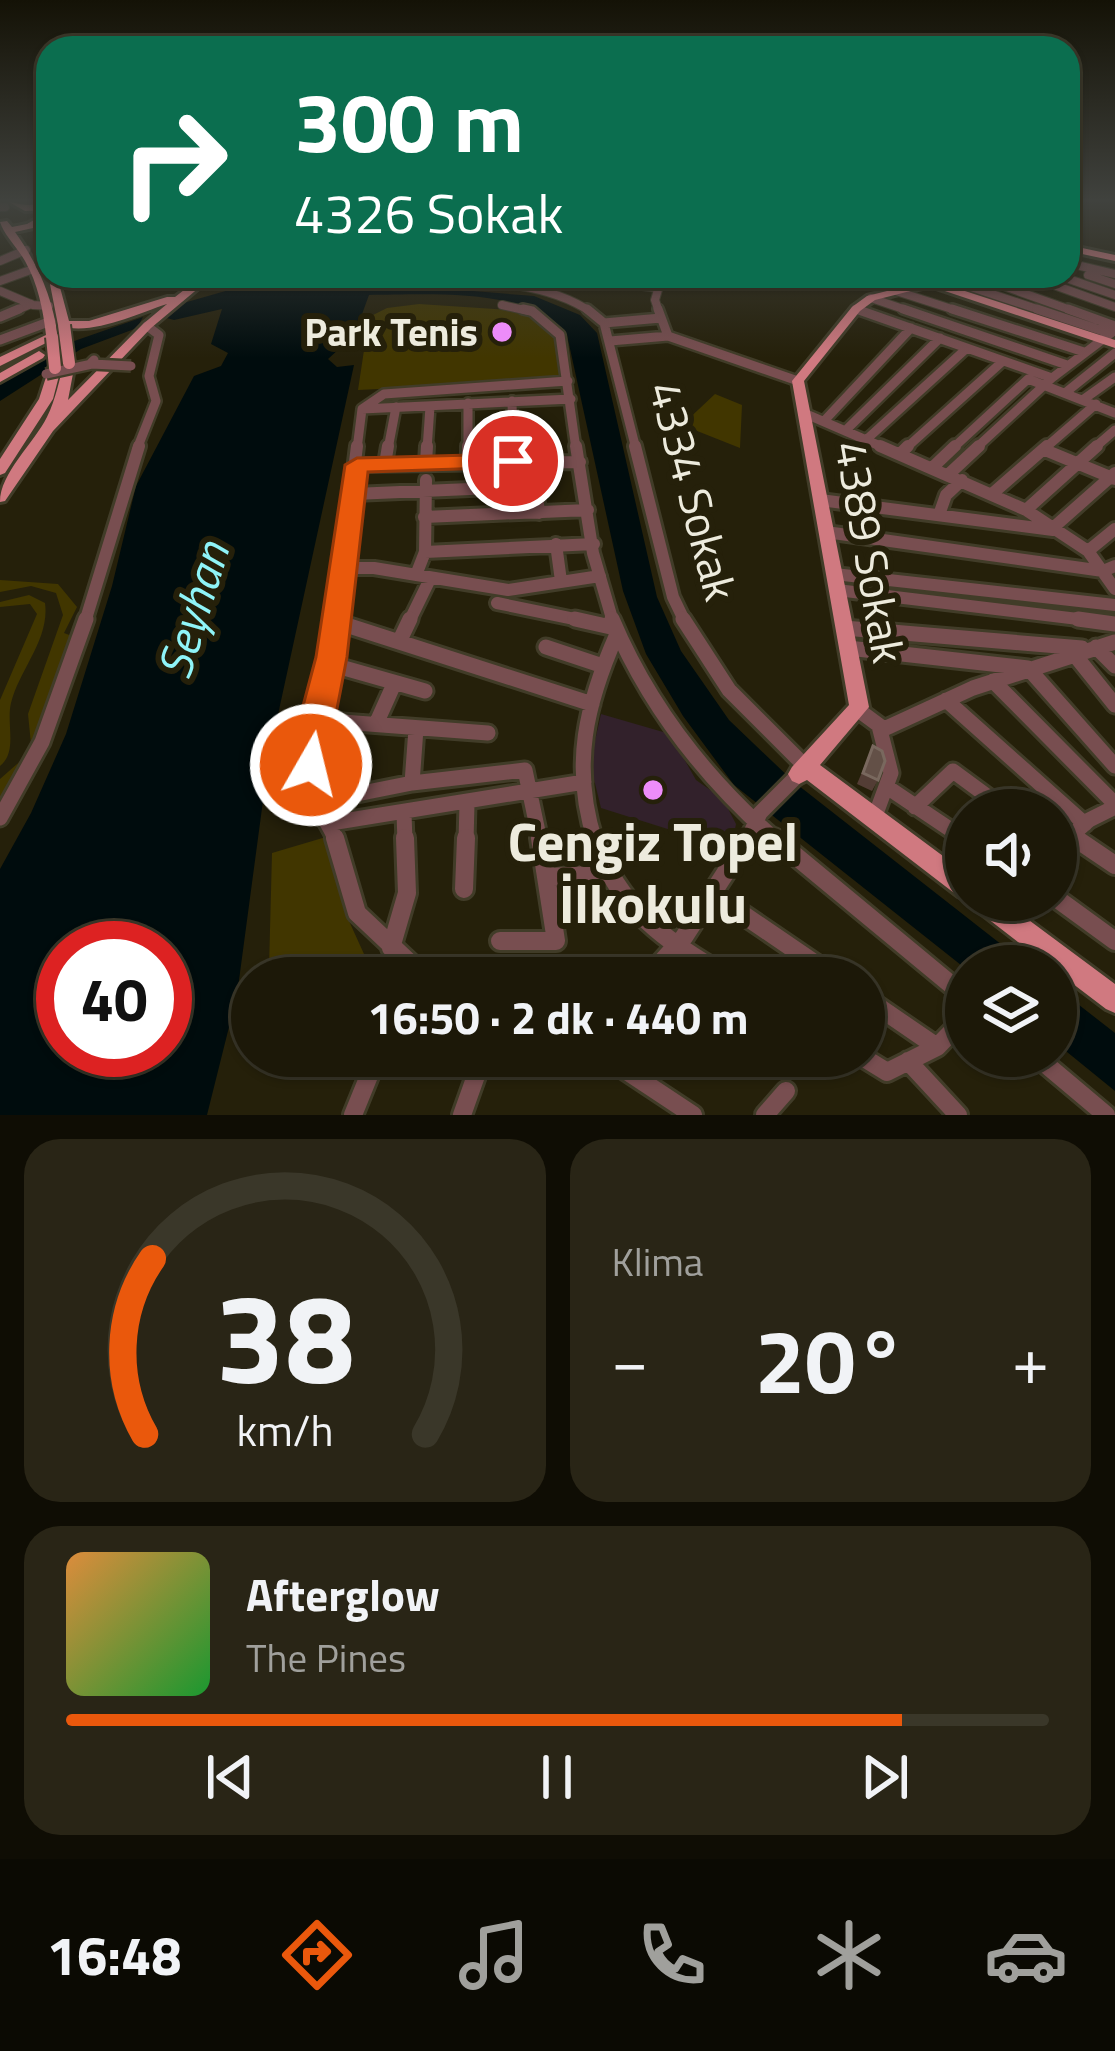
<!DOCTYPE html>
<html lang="tr">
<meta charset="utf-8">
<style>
body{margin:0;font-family:"Titillium Web",sans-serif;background:#292516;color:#f1f3f6;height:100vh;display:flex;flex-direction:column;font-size:45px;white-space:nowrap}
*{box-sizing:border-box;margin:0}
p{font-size:39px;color:#a0a09c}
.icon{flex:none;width:66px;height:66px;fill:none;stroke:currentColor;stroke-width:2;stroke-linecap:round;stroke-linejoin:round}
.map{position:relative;height:1115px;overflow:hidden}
.side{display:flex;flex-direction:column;gap:24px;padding:24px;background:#0f0d04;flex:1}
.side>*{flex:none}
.guide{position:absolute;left:36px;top:36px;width:1044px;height:252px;border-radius:36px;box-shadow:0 3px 9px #0004,0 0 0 3px #3a3729;background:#0b6e4f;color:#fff;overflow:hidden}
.controls{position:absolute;left:945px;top:789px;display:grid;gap:24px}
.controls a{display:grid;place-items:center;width:132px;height:132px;border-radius:50%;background:#1c1808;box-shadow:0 3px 9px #0004,0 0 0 3px #3a3729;font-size:60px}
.speed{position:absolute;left:36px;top:921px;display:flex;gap:24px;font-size:60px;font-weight:700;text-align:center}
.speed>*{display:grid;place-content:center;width:156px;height:156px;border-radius:50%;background:#1c1808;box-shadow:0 3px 9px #0004,0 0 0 3px #3a3729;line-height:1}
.speed .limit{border:18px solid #d22;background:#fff;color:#111}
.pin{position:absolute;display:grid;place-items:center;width:102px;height:102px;color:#fff;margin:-51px;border:6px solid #fff;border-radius:50%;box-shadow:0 3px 12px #0007}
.me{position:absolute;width:132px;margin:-66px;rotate:8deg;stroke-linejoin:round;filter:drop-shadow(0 0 9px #0008)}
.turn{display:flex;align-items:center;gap:42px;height:252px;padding:0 60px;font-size:54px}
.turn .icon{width:156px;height:156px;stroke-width:2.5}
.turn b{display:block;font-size:84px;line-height:102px}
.big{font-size:90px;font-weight:700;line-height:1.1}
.side .tile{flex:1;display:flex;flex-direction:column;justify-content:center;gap:18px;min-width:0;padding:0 42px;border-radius:36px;background:#292516}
.side .dial{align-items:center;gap:0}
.dial svg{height:312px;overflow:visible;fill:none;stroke:#3a3729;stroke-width:7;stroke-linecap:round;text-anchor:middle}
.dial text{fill:#f1f3f6;stroke:none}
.song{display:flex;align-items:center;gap:36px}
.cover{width:144px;height:144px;border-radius:18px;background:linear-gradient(135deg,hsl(30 70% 55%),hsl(130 70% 35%))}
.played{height:12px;border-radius:6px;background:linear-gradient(90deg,#ea580c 85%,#3a3729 85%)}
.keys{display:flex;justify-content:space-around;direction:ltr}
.heat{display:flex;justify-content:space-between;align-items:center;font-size:66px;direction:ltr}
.side .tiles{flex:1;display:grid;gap:24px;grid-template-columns:1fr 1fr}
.tile:last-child{grid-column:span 2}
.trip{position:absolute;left:231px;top:957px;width:654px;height:120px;border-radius:60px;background:#1c1808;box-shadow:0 3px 9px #0004,0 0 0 3px #3a3729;font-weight:700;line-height:120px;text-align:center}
.menu{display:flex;height:192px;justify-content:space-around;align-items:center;background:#0b0a03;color:#a0a09c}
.menu .icon{width:84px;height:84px}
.menu .current{color:#ea580c}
.menu b{font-size:54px;color:#f1f3f6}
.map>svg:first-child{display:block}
</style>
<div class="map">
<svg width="1115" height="1115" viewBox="0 0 1115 1115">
<rect width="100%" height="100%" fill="#25200a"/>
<path fill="#32212b" d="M601,714l69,20 26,46 27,19 13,25 -5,25 -130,-41 -11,-45z"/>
<path fill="#413600" d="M419,304l107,7 30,25 7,44 -205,10 11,-73 18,-9z
M715,394l27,11 -2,43 -58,-23z
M0,580l58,4 19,23 -13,26 8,3 -30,91 -42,79v-27l25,-22 6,-13 -3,-30 35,-99 -7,-22 -25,-7 -31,6z
M29,595l16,8c5,36 -26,67 -34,100 -5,21 7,49 -11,63v-66l37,-86 -7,-10 -30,3v-5z
M326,837l18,73 20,44 -95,14 3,-115z"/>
<path fill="#000c0d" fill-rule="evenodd" d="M237,276h155l-18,7 160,13 46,19 17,18 60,264 24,54 48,69 65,62 235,184 -63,3 -232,-184 -51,-69 -37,-62 -23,-63 -56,-256c-37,-49 -142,-40 -198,-40l-19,52 -11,2 -11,10 9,8 17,-2 -85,391 -32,239 -30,120h-207v-246l31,-56 35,-79 46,-148 24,-100 58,-110 27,-10 7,-13 -17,-9 11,-35 -48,11 -11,-3 17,-13 49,-14zM63,948h102v102h-102z
M143,317l-6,11 -56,21 -81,52v-18l60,-37z
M1056,987l59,46v58l-59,-48z"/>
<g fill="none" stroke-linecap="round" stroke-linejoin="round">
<g stroke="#413c28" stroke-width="10">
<path id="minor-far4" d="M0,207h5
M0,261l26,-11
M1068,263l47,11
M1088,275l27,9
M563,276l95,12
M844,276l57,12
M976,276l100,36
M1029,276l86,31
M1060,276l55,19
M941,277l105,35
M54,280l16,-4
M0,281l36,-13
M428,281c55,1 115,-1 163,31
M893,290l68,22
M0,291l33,14 16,1
M871,298l41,14
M502,305l31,7
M856,309l9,3
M12,312l19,-8
M659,312l-4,-12 7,-24"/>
</g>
<g stroke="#413c28" stroke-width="14">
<path id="minor-far3" d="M523,309l9,2 28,24 16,114
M587,309l17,14 32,126
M658,309l10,27 130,45
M856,309l196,69
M903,309l164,56
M952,309l132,43
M1037,309l72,24
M1068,309l47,17
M0,317l19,-8
M604,323l57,-5
M0,340l51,-19
M610,341l58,-5
M1065,393l50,-40
M1084,399l31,-22
M512,401l1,48
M468,403v46
M362,409l22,-15 184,-13
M362,409l209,-10
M806,414l81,35
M824,421l87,-93
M847,429l93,-91
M867,439l100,-91
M137,449l19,-48 -7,-25 10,-41 -12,-9
M357,449l5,-40
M388,449l8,-42
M427,449l3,-42
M905,449l98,-88
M952,449l76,-70 87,34
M975,449l77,-71 63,-48
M1044,449l52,-45
M1093,449l22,-19"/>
</g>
<g stroke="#413c28" stroke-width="18">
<path id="minor-far2" d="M468,446v16
M513,446v15
M576,446l17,107 20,69
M635,446l38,151 12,25
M880,446l146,64 62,41 27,38
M1045,450l70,29
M901,453l7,-7
M426,463l1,-17
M385,464l3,-18
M357,465l223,-3
M933,467l22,-21
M949,474l30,-28
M354,494l182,-8 3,27
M992,494l55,-48
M820,500l233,30
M1026,510l71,-64
M940,512l6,-17 16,-15
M424,517l164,-7
M1054,527l61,-54
M826,532l277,39 12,-5
M556,544l5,37
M1088,551l27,-22
M425,552l169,-8
M345,568h29l134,22 92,-14
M834,574l281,31
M416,575l9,-23 1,-72
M837,590l266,32
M497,603l92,19
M85,622l54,-176
M335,622l22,-176
M409,622l21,-43"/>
</g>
<g stroke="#413c28" stroke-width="21">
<path id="minor-far1" d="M575,619l40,9
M612,619c37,88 94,160 165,222
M683,619l46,71 77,77
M1078,619l37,5
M337,622l255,82
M844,628l238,20
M400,640l10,-21
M546,647l57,19
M1096,647l19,19
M848,648l180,20 87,98
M1074,654l41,51
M330,664l95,27
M993,681l122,123
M946,700l139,124
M857,709l27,20 89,-41 142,-46
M316,720l172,13
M376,724l18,-40
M412,783l4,-54
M890,789l76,51
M317,802l95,-19 113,-13 15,71
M915,807l38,-36 53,39
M404,814l1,27
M0,818l42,-76 44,-123
M874,819l17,-46 -12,-47
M331,823l253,-41
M1072,836l7,5
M336,841c-6,-18 -23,-35 -25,-51 -8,-56 18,-115 25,-171
M466,841l1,-37
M595,841c-24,-75 -9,-137 22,-207
M747,841l13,-28 39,-39
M1065,841l24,-21 26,-13"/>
</g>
<g stroke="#413c28" stroke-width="24">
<path id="minor" d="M335,838l22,75 69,65
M594,838c24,70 73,105 136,140
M774,838l192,159
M1075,838l40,27
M1056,855l12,-17
M548,877l62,-3
M464,889l2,-51
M713,894l123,84
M1056,898l59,43
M500,941h56l-16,-103
M391,948l16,-55 -2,-55
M647,978l37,-41 64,-99
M864,997l73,50
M604,1056l89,59
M861,1056l26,16 50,-25 29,-30
M1036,1056l70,59
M908,1061l50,54
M353,1115l24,-59
M462,1115l21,-59
M765,1115l21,-24"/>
</g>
<g stroke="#413c28" stroke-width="6">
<path id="major" d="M9,202l17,3 22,-1v6l-23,1z
M48,212v7l-15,9 -18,4c24,34 37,64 43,105l-58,29v-9l46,-22c-3,-26 -8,-51 -21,-74 -8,-14 -21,-26 -25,-39l7,-1 5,6 15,-3z
M48,274l9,2 12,45h20l78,-24h8l27,-21h11l-62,52 -98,103 -48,70 -5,1c0,-29 34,-59 47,-85 9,-18 12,-37 18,-57h8l2,3 -7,37 75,-76 24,-20c-31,10 -77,33 -109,21z
M931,280l184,60v8l-185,-62 -55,14 -15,11 -56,70 65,326 -49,58 146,108v27l-8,-4 -151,-116 -8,4 -7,-3 -4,-7 4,-7 57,-62 -57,-324 60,-74 15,-11z
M39,351l6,4 -2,3 -43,24v-9z
M55,364l6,4 -8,31 -48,74 -5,2v-16l39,-60 10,-31z
M970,900h32l113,84v29l-9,-4 -50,-38v-5h-7l-75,-58z"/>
</g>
<g stroke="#413c28" stroke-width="6">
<path id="highway" d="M1068,245l47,10v6l-47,-10z"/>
</g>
<use href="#minor-far4" stroke="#784e50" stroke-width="8"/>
<use href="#minor-far3" stroke="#784e50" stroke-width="9"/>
<use href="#minor-far2" stroke="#784e50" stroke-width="12"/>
<use href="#minor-far1" stroke="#784e50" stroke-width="15"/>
<use href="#minor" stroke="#784e50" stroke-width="18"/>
<use href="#major" fill="#d07980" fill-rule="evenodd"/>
<use href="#highway" fill="#f28a93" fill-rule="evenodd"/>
<g stroke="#413c28" stroke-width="14" stroke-linecap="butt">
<path id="minor-bridge" d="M94,360v4h-4z
M92,364l39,2
M46,374l46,-10"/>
</g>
<g stroke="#413c28" stroke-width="16" stroke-linecap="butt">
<path id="major-bridge" d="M64,325l5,38
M52,337l3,31"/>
</g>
<use href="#minor-bridge" stroke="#784e50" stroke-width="9"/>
<use href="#major-bridge" stroke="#d07980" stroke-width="12"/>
</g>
<path fill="#533d35" d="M873,746l5,34 -6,11 -15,-7z"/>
<path fill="#635047" stroke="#79685e" stroke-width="3" d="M873,746l9,5 3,10 -7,19 -15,-7z"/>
<linearGradient id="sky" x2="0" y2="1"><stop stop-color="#141206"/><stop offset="0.56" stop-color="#40423e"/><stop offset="1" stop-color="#40423e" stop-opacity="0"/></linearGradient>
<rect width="1115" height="358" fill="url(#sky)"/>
<path fill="#ea580c" stroke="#983908" stroke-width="3" d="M513,454l12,7 -4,6 -153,5 -21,185 -23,119 -13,5 -12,-5 -5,-11 1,-29 21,-79 29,-192 12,-7z"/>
<g fill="#ed8cf9" stroke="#25200a" stroke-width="4.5">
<circle cx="502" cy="332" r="12"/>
<circle cx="653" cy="790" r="12"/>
</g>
<g text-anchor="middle" stroke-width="12" stroke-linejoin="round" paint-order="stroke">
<g font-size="39" font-weight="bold" fill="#edebdd" stroke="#25200a" text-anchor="end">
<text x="478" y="346">Park Tenis</text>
</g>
<g font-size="45" fill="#edebdd" stroke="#25200a">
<text transform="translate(693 491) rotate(75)" y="16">4334 Sokak</text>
<text transform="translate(870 552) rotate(80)" y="16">4389 Sokak</text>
</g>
<g font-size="48" font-style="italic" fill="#8ff4f8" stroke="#25200a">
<text transform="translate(193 610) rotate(-73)" y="17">Seyhan</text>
</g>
<g font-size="54" font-weight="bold" fill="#edebdd" stroke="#25200a">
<text x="653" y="861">Cengiz Topel<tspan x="653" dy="62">İlkokulu</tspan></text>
</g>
</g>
</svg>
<div class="controls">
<a><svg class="icon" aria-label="sound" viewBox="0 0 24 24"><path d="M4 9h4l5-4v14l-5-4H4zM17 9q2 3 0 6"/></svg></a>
<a><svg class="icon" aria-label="layers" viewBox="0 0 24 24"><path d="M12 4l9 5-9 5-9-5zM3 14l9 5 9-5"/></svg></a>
</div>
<div class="speed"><div class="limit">40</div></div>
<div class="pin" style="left:513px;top:461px;background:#d93025"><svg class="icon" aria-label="arrive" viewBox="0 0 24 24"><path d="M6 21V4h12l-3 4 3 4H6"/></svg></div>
<svg class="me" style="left:311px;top:765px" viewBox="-20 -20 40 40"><circle r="17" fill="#ea580c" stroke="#fff" stroke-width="3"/><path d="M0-11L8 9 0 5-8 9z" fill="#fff"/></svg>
<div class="trip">16:50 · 2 dk · 440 m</div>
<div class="guide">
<div class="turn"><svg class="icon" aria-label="right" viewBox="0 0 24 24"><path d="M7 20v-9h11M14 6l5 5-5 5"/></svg><div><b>300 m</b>4326 Sokak</div></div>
</div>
</div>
<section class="side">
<div class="tiles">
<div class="tile dial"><svg viewBox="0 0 100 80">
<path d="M14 69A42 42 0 1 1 86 69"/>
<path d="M14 69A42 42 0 0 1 16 24" stroke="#ea580c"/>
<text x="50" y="56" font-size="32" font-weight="700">38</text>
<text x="50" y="72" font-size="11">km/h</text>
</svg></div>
<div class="tile"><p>Klima</p>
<div class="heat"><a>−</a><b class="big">20°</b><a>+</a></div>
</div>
<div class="tile">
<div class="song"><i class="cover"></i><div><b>Afterglow</b><p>The Pines</p></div></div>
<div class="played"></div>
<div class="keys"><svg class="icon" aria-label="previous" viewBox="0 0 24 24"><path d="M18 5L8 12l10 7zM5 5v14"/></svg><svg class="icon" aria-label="pause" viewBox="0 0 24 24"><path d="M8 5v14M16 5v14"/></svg><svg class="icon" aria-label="next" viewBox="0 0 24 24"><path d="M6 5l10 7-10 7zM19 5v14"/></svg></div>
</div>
</div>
</section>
<nav class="menu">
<b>16:48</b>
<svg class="icon current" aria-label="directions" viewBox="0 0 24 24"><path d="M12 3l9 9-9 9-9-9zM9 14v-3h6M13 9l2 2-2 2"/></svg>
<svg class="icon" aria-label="music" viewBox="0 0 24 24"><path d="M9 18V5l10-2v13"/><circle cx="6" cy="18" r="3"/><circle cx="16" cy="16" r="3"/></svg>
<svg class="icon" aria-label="phone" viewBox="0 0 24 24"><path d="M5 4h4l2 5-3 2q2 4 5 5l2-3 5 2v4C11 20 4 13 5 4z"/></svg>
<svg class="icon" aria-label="climate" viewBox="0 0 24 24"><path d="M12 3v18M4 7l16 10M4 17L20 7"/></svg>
<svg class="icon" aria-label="car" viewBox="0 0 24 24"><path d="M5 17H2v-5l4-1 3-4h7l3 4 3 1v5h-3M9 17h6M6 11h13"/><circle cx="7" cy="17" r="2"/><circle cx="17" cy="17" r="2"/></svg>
</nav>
